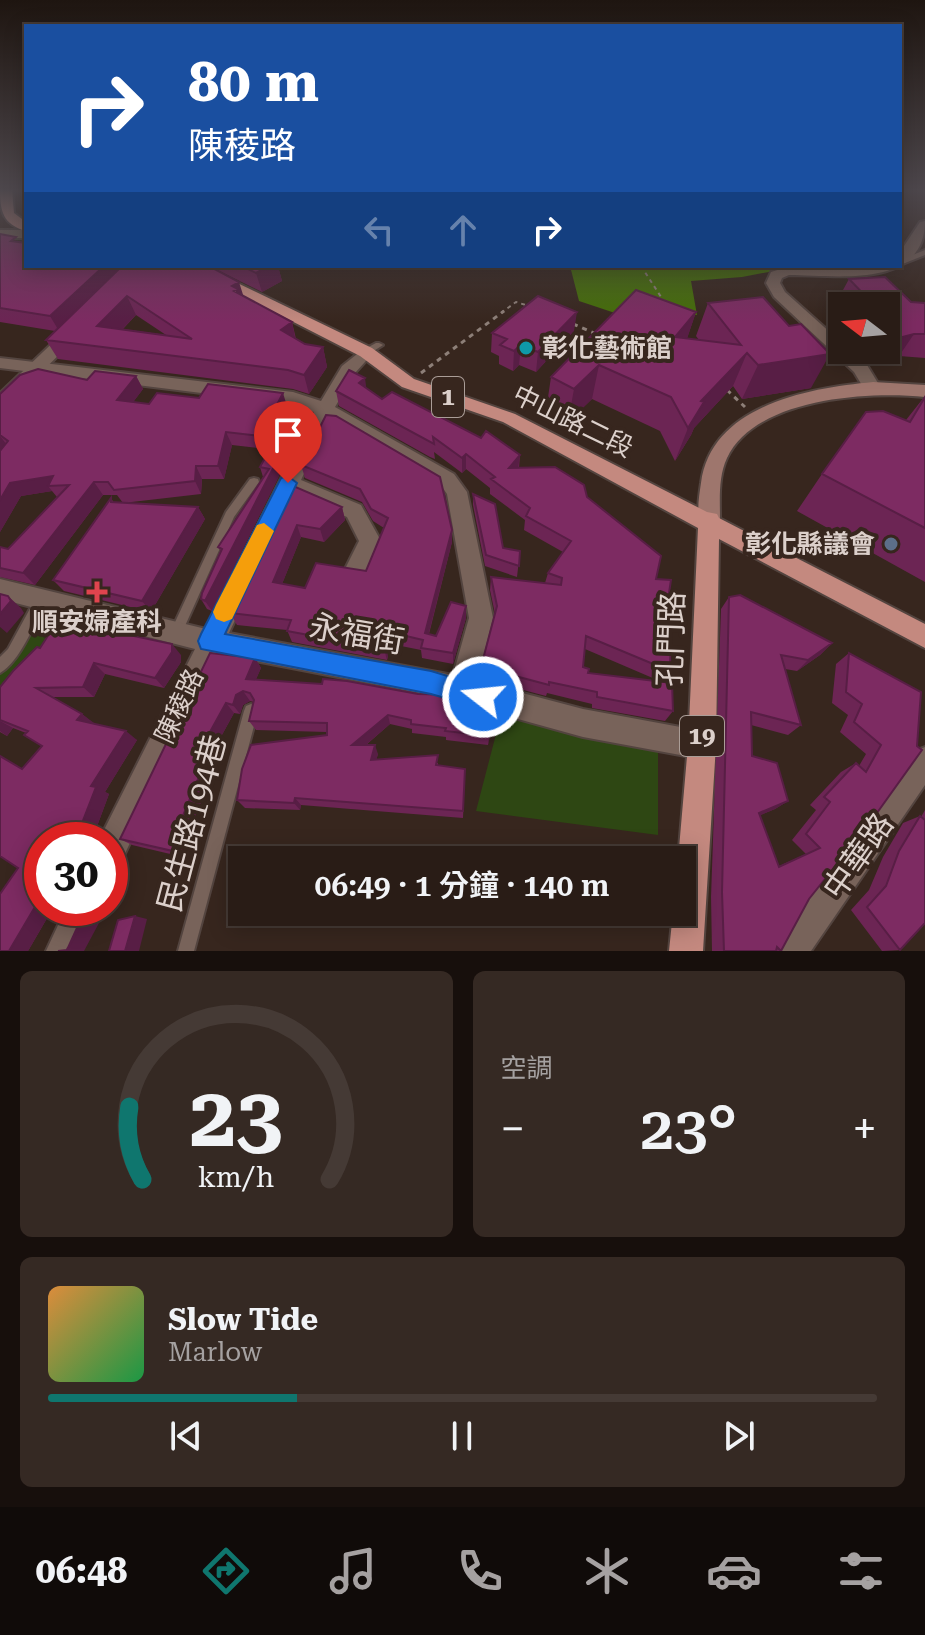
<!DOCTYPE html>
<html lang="zh-TW">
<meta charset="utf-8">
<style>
body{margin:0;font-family:"Roboto Serif","Noto Sans TC",serif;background:#352923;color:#f1f3f6;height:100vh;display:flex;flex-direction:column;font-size:30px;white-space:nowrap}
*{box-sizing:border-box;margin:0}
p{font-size:26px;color:#a5a1a1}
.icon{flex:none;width:44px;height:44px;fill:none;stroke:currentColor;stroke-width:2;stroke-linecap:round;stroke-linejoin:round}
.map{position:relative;height:951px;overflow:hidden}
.drawer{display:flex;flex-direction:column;gap:20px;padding:20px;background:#170f0c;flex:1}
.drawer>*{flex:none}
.top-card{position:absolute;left:24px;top:24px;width:878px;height:244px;border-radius:0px;box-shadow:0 4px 20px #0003,0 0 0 2px #453a35;background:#1a4fa0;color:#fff;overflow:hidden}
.needle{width:52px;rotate:286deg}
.tools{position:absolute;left:828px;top:292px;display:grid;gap:16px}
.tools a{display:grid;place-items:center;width:72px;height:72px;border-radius:0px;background:#291c16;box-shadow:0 4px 20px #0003,0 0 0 2px #453a35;font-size:40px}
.speed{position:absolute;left:24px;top:822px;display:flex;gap:16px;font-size:40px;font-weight:700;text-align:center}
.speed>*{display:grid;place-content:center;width:104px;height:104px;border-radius:50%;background:#291c16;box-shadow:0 4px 20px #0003,0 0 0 2px #453a35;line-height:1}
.speed .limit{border:12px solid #d22;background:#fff;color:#111}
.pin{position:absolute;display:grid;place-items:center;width:68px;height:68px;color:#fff;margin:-82px -34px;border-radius:50% 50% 50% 0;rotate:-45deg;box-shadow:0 0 8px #0007}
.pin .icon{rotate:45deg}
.me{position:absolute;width:88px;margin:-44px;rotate:286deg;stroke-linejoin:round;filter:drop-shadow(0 0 6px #0008)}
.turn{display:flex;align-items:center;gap:28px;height:168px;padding:0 32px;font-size:36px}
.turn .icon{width:104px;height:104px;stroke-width:2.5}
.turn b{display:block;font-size:56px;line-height:68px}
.lanes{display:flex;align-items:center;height:76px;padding:0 32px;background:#0003;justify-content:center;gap:40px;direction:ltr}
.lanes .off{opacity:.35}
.big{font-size:60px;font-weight:600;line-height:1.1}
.drawer .widget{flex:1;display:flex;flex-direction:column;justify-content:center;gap:12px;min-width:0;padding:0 28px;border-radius:12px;background:#352923}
.drawer .dial{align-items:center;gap:0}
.dial svg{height:208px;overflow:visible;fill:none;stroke:#453a35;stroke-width:7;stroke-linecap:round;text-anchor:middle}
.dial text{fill:#f1f3f6;stroke:none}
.song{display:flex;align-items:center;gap:24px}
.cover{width:96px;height:96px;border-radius:12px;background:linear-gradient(135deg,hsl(30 70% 55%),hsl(140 70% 35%))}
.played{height:8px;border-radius:4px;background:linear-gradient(90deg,#0f766e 30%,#453a35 30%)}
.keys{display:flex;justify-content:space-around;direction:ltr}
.heat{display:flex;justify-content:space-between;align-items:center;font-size:44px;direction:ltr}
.drawer .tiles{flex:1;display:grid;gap:20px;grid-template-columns:1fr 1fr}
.widget:last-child{grid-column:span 2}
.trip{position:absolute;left:228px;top:846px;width:468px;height:80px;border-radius:0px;background:#291c16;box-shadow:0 4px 20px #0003,0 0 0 2px #453a35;font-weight:600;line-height:80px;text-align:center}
.tab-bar{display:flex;height:128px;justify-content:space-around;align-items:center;background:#100b09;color:#a5a1a1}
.tab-bar .icon{width:56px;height:56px}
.tab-bar .selected{color:#0f766e}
.tab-bar b{font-size:36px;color:#f1f3f6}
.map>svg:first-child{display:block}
</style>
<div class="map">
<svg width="925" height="951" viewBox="0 0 925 951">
<rect width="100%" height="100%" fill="#37261e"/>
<path fill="#2e4713" d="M31,617l33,2 -31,47 -33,28v-33z
M501,715l157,29v91l-182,-24z"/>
<path fill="#456e08" d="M570,266h230l-58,11 -51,4 6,34 -70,2 -48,-16z"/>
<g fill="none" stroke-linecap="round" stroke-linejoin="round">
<g stroke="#53443f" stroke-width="4">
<path id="service" d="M925,250v5l-25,10v-5z
M376,343h3l4,2 -14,9h-6v-4z
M254,478l4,1 1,3 -25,35 -54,120 -4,2 -4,-2 -2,-4 56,-121 24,-33z
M42,593l4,1 2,4 -2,4c-11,20 -26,60 -46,71v-16l8,-8 30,-55z
M251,704l5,2 2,5 -64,240h-16l66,-240 2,-5z"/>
</g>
<g stroke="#53443f" stroke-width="4">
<path id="minor" d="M925,221c0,69 -90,54 -136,54l-7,3 -2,5 5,9 57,51v7h8l17,15 14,23 -9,6 -6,-2 -12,-20 -80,-75 -8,-14 5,-11 16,-5 113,-1v-14l20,-30z
M366,347l8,5 -19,21 -20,34 119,67 13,18 26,126 -16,63 106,28 119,22 10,4 4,10 -4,10 -10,4 -119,-22 -152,-42 -212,-41 -98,208 -11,4v-26h-11l96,-191 -195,-50v-20l206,50 108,-217 -23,-8 -291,-36v-10l293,34 28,9 21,-35zM329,420l111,64 7,10 22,124 -16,57 -224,-42 65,-139 53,23 12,24 -14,28 3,7 8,3 8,-3 17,-35 -20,-36 -60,-25z
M925,747v38l-114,166h-37l5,-12 136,-188z
M66,908h33l-19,43h-34z"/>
</g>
<g stroke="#53443f" stroke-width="4">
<path id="tertiary" d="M0,230h26v8h-26z
M71,329l8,5 -2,3 -71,70 -6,2v-16l65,-62z"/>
</g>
<g stroke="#53443f" stroke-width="4">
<path id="secondary" d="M873,382l52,3v12c-57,-6 -170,1 -198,61 -9,19 -7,42 -7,62l-3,6 -8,3 -8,-3c-5,-11 -2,-30 0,-43 10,-78 108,-95 172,-101z"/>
</g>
<g stroke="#53443f" stroke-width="4">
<path id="primary" d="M0,189h12l2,24 12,9v9c-23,-7 -26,-19 -26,-42z
M184,266h18l170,82 42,31 101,35 192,98 10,2 2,4 206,106v24l-206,-109 -3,206 -13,206h-34l4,-39h9v-52h-4l10,-115 10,-217 -195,-106 -101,-35 -42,-31z"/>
</g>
<path stroke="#8d7f78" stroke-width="2" stroke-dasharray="4 4" stroke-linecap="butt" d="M641,266l24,37
M738,266l10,3
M501,313l15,-11 13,4"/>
<path stroke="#8d7f78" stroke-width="3" stroke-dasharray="5 5" stroke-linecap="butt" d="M573,324l23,10
M421,373l83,-62
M727,390l18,17"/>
<use href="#service" fill="#78635a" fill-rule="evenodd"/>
<use href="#minor" fill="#78635a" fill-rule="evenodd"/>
<use href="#tertiary" fill="#78635a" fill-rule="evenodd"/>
<use href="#secondary" fill="#9e766d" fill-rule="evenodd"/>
<use href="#primary" fill="#c4897f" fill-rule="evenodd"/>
</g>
<path fill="#6c2554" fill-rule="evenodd" d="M0,234l26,32h91l2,3 125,28 48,25 4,17 9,5 18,3 4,20 -18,27 -16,-5 -235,-30 -12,-19 9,-9 -55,-9zM136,315l30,20 -43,-6z
M209,266h80l-10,4 3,11 -20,11z
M849,279l62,23 14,1v55l-26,-2 -23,7 -21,-13h31v-44l-44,1 -5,-6z
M708,303l103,85 -69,11 -9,-13 -39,42 -3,7 -16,26 -15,-30 -68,-32 -24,23 -22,-11 5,-34 145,-65 -9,26 12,2 -3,-4z
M574,331l-38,41 -17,-7 -6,6 -14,-7v-8l-8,-4 1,-19z
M136,376l7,13 -10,13 16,2 50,-6 88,8 -21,43 -34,-4 -8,34h-22l-1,15 -78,9 -6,-8h-14l-68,90 -35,-8v-30l8,2 49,-52 -5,-6 -31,5 -21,36v-138l87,-14z
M367,388l15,11 138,56 -1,13 68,29 69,82 14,92 -7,11 10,29 -8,10 -73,-13v-4l-45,-11 -1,3 -65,-17v-12l14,-53 -5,-24 1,-13 54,6 3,-10 15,-21 -39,-22 1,-10 -35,-26v-6l-24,-19 -4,4 -28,-21 1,7 -5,-2 -91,-51 -3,-15zM585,649l77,33 -74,-9 -5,-6z
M925,396v186l-128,-71 25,-37 84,-54z
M326,415l126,127 -23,92 7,2 30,-18 -13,46 -31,-6 -1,-8 -30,-6 -4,16 -95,-18 -5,-12 -50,-5 -7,-12 61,-128 51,22 3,13 -21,22 -23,-5 -19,47 23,4 61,-17 18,-43 -11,-7 -11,-19 -57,-24 -4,-13z
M288,458l-76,153 -5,-2 -6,-10 20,-47 -3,-5 45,-70 -3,-10z
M473,494l30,54 17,3 -3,26 -32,-11 -12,-61z
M111,498l3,5 84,4 7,12 -54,93 -87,-21 -11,-11z
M729,597l103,46 -12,12 -23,16 -12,-2 16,56 -13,10 -37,-10 1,31 36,45 -13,8 -15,6 19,51 27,-12 -14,-14 24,-30 -6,-5 31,-33 15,-9 3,3 7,-12 -26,-22 8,-17 -16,-12 4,-39 13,-11 72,39 -82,174 -6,3 -24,30 -28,52h-69l-1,-54 10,-288z
M181,655v7l-17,26 -59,-14 -11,23h-41l29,17 12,10 43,16 -32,52 4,2 -13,35 -5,1 -38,78 -25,43h-28l18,-83 4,-100 20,-22 -16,-13 -13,-5 -6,8 -7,-4v-45l13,-16z
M255,658l6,10 -5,11 162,15 78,12 -8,39 -42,-5v-3l-34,-4v-4l-22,-5 -24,21 12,9 -2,6 62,3v3l27,3 -2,49 -162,-13 -1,5 -55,-2 -8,-8 90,-65v-3l-71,-2 -7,-9 5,-19 -4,-1 -7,4 -3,9 -6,-1 -22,40 6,6 -27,68 5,3 -13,27 -51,-12 -12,-6z
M925,810v113l-25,27 -18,1 -31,-41 18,-20 14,-33 20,-34 17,-7 1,1z"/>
<path fill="#581e45" d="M104,266h13l3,6 -61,59 -9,-15z
M266,266h23l-10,4 3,11 -20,11 -6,-19z
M239,282l6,19 -3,1 -10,-16z
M127,296l9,19 -29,30 -10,-19z
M577,312l-3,19 -38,41 2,-20z
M696,312l-11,33 -10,-8z
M292,322l4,20 -15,-12z
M914,334l-15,22 -23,7 8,-13h2v-3l5,-7z
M521,345l-2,20 -6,6 1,-20z
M323,347l4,20 -18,27 -5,-19z
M747,353l-14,33 -39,42 -3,7 -16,26 13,-33 13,-27z
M830,354l-19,34 -69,11 16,-34z
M599,365l-7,34 -24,23 6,-33z
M136,376l7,13 -18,24 -8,-13z
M365,378l2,15 -8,-10z
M283,393l4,13 -21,43 -5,-13z
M226,432l6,13 -8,34 -6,-13z
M0,436l7,9 -7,7z
M284,447l4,11 -76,153 -7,-10z
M466,454v15l-4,4v-15z
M520,455l-2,14 -9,-1z
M196,466l6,13 -1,15 -6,-13z
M53,476l-5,10 4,5 -31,5 -21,36v-32l10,-17z
M94,482l9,13 -68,90 -12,-12z
M198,507l7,12 -54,93 -9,-11z
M342,507l3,13 -21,22 -4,-13z
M297,525l4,12 -23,57 -5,-12z
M452,530v12l-26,102 -1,-11z
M8,596l13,12 3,5 -17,20 -7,-6v-13z
M466,606v12l-13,46v-11z
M389,632l2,12 -4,16 -3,-11z
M832,643l-12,12 -23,16 11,-11z
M172,644l9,11v7l-17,26 -9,-10z
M255,658l6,10 -9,21 -6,-10z
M94,663l11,11 -11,23 -11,-10z
M243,691l7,10 -7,4 -3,9 -7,-9 3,-10z
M226,703l8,10 -22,40 6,6 -27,68 5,3 -13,27 -10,-6 26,-99z
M496,706l-1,10 -7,29 1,-9z
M82,714l12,9 -4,6 -13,-9z
M388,715l2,9 -35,30 -3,-9z
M0,721l13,7 -6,8 -7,-5z
M126,731l11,9 -32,52 4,2 -13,35 -14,-6 9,-37z
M375,745l3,9 -4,14 -3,-8z
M295,798l6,7 -1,5 -6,-7z
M788,801l-13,8 -28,12 12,-8z
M78,823l13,7 -4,10h-17z
M42,895v13h11l-25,43h-19z
M91,908h16l-23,43h-18z
M135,916l12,3 -8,32h-14z"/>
<path fill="#7d2b62" stroke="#581e45" stroke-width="2" fill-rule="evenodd" d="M0,234l16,3 -5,4 15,2v23h78l-54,50 -50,-8z
M122,266h87l30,16 -7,4 6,3 -4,2 58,31 -11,8 24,14 18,3 -19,28 -16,-5 -242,-30zM127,296l65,43 -95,-13z
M242,266h27l-13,7z
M885,277l26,25 14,1v31h-11l-23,6 -5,-2v-32h-11l-26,-27z
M636,290l60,22 -21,25 66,8 -33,-42 55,-6 26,29 12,-2 29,30 -72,11 -11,-12 -46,48 3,1 -16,26 -17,-31 -72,-32 -25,24 -23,-12z
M538,296l39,16 -39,40 -17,-7 -7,6 -14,-6 7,-6 -15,-6z
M38,369l49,11 8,-9 41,5 -19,24 32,4 8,-11 42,5 9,-14 75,9 -22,43 -35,-4 -8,34h-22l-1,15 -81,9 -6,-8h-14l-71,91 -23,-5v-21l8,2 61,-64 -21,1 5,-10 -43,7 -10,17v-49l8,-10 -8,-6v-41l20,-19z
M349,370l16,8 -6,5 23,16 10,-7 89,46 5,-7 34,24 -11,13 46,-1 29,18 3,12 74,59 -5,23 15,1 -7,46 7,1 -1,44 -84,-35 -3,31 6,2 -1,4 84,10 1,28 -76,-14v-5l-48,-10v3l-68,-18 16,-61 -6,-29 70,8 1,-7 -14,-5 23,-32 -45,-25 4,-8 -39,-29 4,-2 -29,-23 -4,4 -29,-21 1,7 -98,-53z
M925,397v131l-103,-54 44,-62 17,-1 27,11z
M326,415l10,1 104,61 12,53 -27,103 11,3 15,-34 15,4 -13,47 -32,-5 2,-8 -34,-8 -5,17 -97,-18 4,-11 -61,-7 61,-128 51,22 -22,22 -23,-4 -24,57 32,6 11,-25 50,8 22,-53 -17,-9 -11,-20 -59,-24z
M272,445l12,2 -79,154 -4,-2 1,-6 20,-44 -4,-2 51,-78 -9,-2z
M473,494l22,10 8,44 17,3 -1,15 -33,-11z
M111,498v4l87,5 -56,94 -89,-21z
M0,594l8,2 3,5 -11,13z
M740,595l92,48 -24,17 -27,-5 20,70 -50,-13 1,44 25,7 11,38 -29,12 20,54 41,-19 -14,-14 24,-32 -6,-5 32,-34 10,9 15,-27 -27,-23 8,-18 -16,-12 3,-39 72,39 -4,54 5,4 -83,116 -2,-2 -28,35 -28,52 -4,-4 -1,4h-52l-2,-59 7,-295z
M58,620l114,24v8l-17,26 -61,-15 -11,24 -47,1 46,26 -5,6 49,11 -35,55 5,1 -14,36h-4l-8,17h-28v55l-33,56h-9v-57l18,-26 -18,-12v-100l22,13 20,-23 -18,-11 4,-4 -28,-11v-33l13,-16 24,-24 3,1z
M210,653l45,5 -9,21 76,5 1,-5 24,2 71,13 37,1 41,11 -7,30 -44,-5 1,-3 -35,-4v-4l-23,-5 -36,30h23l-4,15 67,-5 -2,10 29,4 -2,42 -168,-13 -1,5 -57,-3 5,-31 9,-24 76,-10v-12l-78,-2 5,-21 -4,-7 -7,-2 -7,4 -3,10 -7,-2 -27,49 11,-2 -30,73 6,1 -13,27 -53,-12z
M920,816l5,4v103l-25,27 -33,-43 19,-21 13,-35z
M86,908h5l-25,43h-8l9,-1z
M135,916l-10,35h-16l9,-31z"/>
<linearGradient id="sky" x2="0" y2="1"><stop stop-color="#1e1510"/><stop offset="0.59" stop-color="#4d474c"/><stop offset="1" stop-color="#4d474c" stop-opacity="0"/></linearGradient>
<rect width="925" height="322" fill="url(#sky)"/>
<path fill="#1a73e8" stroke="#114b97" stroke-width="2" d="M288,476l9,7 -72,151 206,37 60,18 4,8 -4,9 -8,3 -52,-15 -230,-45 -3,-8 3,-7 80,-156z"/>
<path fill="#f59e0b" d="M264,523l10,8 -42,88 -8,3 -8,-3 -3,-7 3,-7 41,-80z"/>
<circle fill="#0f9aa8" stroke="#37261e" stroke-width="3" cx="526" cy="348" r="8"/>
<circle fill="#5c6f8a" stroke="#37261e" stroke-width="3" cx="891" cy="544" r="8"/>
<path fill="#e0444e" stroke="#37261e" stroke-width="3" d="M93 580h8v8h8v8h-8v8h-8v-8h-8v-8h8z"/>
<g text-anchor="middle" stroke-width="8" stroke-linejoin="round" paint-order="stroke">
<g fill="#37261e" stroke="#aa9d97" stroke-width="2">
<rect x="432" y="377" width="32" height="40" rx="6"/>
<rect x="680" y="716" width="44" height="40" rx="6"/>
</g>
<g font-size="24" font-weight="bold" fill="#dcd0cb">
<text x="448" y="405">1</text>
<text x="702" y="744">19</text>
</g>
<g font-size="26" font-weight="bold" fill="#dcd0cb" stroke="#37261e" text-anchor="start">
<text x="542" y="357">彰化藝術館</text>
<text x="875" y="553" text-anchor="end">彰化縣議會</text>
<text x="97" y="631" text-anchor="middle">順安婦產科</text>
</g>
<g font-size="26" fill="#dcd0cb" stroke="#37261e">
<text transform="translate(573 421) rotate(26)" y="9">中山路二段</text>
<text transform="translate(179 706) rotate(-65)" y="9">陳稜路</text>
</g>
<g font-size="32" fill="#dcd0cb" stroke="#37261e">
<text transform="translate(357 634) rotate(10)" y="11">永福街</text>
<text transform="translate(671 639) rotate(-88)" y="11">孔門路</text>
<text transform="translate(192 823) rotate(-75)" y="11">民生路194巷</text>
<text transform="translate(858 856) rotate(-55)" y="11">中華路</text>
</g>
</g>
</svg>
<div class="tools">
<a><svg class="needle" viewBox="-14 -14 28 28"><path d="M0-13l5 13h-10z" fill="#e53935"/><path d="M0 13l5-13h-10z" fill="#a5a1a1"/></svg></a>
</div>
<div class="speed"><div class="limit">30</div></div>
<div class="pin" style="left:288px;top:483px;background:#d93025"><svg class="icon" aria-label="arrive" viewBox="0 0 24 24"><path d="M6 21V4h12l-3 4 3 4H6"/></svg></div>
<svg class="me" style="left:483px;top:697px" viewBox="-20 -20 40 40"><circle r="17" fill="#1a73e8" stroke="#fff" stroke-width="3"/><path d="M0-11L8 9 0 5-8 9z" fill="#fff"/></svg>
<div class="trip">06:49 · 1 分鐘 · 140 m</div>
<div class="top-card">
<div class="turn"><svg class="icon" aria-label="right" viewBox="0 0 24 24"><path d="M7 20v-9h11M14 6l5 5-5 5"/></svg><div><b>80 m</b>陳稜路</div></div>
<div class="lanes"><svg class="icon off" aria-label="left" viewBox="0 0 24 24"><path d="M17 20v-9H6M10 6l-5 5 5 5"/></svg><svg class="icon off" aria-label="ahead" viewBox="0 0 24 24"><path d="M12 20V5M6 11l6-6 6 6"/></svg><svg class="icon" aria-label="right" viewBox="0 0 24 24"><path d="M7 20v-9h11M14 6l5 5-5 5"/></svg></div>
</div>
</div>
<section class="drawer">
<div class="tiles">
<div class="widget dial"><svg viewBox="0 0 100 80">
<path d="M14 69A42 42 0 1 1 86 69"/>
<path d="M14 69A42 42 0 0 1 9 41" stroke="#0f766e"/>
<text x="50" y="56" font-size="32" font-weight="700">23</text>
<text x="50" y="72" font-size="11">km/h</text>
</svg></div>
<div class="widget"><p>空調</p>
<div class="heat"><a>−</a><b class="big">23°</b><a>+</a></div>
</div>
<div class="widget">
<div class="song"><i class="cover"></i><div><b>Slow Tide</b><p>Marlow</p></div></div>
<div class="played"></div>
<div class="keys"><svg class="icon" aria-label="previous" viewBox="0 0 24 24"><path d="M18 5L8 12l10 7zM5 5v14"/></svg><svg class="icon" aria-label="pause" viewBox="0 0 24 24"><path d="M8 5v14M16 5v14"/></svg><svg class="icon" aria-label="next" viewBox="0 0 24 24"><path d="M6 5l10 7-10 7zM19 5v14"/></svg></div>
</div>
</div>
</section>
<nav class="tab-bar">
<b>06:48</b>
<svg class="icon selected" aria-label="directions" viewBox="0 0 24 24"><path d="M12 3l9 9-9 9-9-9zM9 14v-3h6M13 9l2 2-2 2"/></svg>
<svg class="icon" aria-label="music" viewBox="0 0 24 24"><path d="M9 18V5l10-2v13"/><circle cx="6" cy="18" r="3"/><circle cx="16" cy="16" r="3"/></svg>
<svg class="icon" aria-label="phone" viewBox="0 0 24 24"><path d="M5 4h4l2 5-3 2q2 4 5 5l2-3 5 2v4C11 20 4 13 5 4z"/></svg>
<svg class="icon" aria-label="climate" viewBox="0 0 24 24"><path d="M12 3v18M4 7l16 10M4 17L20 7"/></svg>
<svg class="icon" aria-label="car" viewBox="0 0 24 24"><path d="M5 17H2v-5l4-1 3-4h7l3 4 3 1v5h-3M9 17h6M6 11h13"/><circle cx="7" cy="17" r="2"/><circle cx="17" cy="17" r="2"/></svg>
<svg class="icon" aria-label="filters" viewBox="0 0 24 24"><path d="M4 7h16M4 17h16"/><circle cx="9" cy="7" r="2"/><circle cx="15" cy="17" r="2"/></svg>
</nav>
